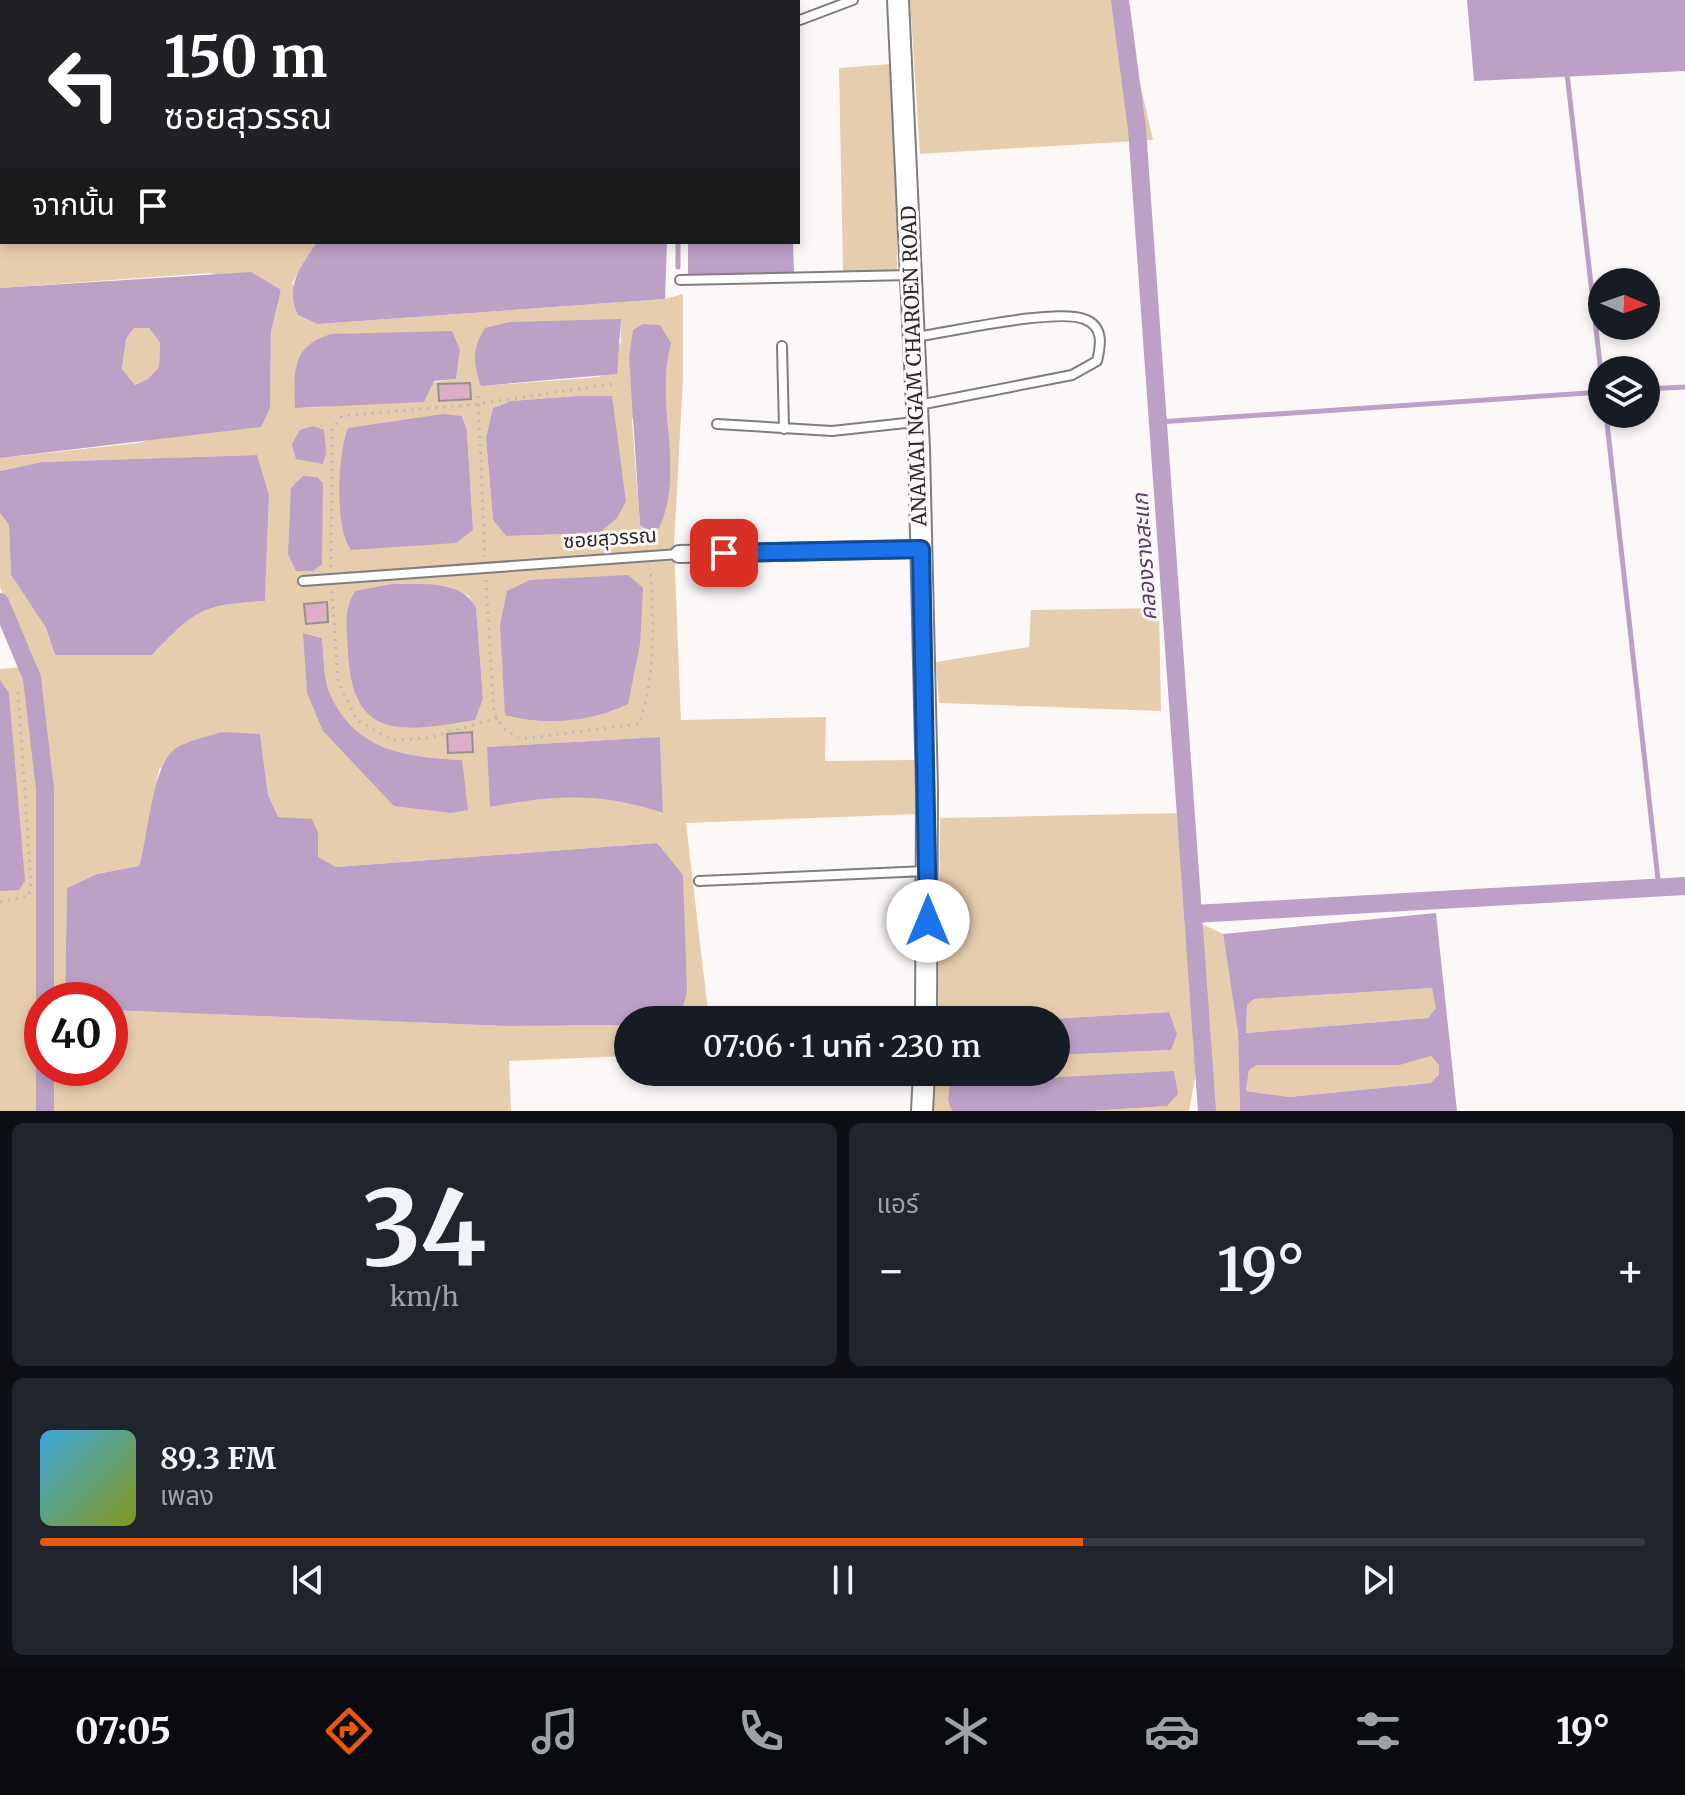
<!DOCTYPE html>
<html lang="th">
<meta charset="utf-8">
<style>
body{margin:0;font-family:Merriweather,"Noto Sans Thai",serif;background:#20242c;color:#f1f3f6;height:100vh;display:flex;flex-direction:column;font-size:30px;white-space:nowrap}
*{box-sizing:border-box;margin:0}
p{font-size:26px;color:#9ea1a6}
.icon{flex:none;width:44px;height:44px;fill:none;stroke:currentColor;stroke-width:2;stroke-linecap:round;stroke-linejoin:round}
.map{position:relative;height:1111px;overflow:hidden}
.details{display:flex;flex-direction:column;gap:12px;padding:12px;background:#0d0f14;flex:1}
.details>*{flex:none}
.hud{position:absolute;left:0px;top:0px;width:800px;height:244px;box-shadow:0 4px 12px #0003;background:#202124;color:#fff;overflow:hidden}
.needle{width:52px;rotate:92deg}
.buttons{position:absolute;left:1588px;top:268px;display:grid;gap:16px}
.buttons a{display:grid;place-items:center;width:72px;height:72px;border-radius:50%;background:#171b24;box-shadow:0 4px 12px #0003;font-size:40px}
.speed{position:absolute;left:24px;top:982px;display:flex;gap:16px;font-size:40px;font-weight:700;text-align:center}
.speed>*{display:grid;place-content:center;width:104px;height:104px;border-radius:50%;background:#171b24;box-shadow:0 4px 12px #0003;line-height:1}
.speed .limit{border:12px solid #d22;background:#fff;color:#111}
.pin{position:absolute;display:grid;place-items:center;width:68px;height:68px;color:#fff;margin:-34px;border-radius:16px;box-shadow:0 4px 12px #0006}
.me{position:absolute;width:88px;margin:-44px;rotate:0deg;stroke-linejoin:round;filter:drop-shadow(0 0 6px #0008)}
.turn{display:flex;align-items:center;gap:28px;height:168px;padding:0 32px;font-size:36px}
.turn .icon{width:104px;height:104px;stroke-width:2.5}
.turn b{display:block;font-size:56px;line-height:68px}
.then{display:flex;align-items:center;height:76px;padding:0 32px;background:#0003;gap:16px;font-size:30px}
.big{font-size:60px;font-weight:600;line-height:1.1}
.details .card{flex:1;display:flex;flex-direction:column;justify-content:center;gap:12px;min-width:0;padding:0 28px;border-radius:12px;background:#20242c}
.details .dial{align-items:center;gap:0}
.dial b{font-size:104px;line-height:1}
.song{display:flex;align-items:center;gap:24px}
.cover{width:96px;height:96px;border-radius:12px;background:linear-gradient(135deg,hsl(200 70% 55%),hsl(70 70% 35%))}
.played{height:8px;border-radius:4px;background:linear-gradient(90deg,#ea580c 65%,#363941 65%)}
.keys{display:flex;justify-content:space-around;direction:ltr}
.heat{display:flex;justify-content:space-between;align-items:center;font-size:44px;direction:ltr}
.details .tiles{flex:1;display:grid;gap:12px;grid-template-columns:1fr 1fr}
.card:last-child{grid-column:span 2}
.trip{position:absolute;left:614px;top:1006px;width:456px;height:80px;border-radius:40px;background:#171b24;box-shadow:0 4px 12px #0003;font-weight:600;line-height:80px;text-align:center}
.tab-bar{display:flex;height:128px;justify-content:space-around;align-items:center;background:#090b0e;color:#9ea1a6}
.tab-bar .icon{width:56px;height:56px}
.tab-bar .on{color:#ea580c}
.tab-bar b{font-size:36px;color:#f1f3f6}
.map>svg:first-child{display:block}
</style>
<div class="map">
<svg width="1685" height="1111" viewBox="0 0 1685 1111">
<rect width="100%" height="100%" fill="#fdf8f8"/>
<path fill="#e6cdad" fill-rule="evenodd" d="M478,0h296v2h-301z
M910,0h211l32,140 -233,14z
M890,64l7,20v191l-54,-4 -4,-203z
M0,82l2,160h315l-25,41 26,41 347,-25 18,-5v84l-9,168 7,174 145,-3 -1,44 90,-1 2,54 -231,9 23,197h-29l7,-28 -30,-149 -321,24 -18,-9v-25l-40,-15 -10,-23 -8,-61 -101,35 -11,68 -9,29 -42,8 -30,14 -2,112h-23v68h68v-58l397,16 121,-1v31l-119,5 2,50h-511v-442l21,-2 -4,-16 3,-14 -20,-50v-74l9,12 2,50 35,53 9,27h97c44,-45 48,-50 113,-54l4,-106 -13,-40 -214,7 -42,9v-13l138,-15 132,-35 1,-76 10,-42 -72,-17 -209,15zM620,319l1,23 -21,35 -118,9zM671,343l-8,26 5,56 -20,106 -8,-6 -8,-105zM460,350l-4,29c-56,6 -104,32 -161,28zM576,396h35l15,104 -27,33 -93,3 -13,-16 -7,-82 7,-30 19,-7zM462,416l5,15 6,99 -125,-102zM447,586l22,10 7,11 7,92 -9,21zM304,633l18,5c2,17 1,41 8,56 26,58 76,63 132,66l-68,46 -87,-113zM660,737l3,76c-65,-22 -107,-18 -173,-6l-2,-60z
M134,328h15l11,15 -1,24 -11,12 -13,6 -13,-15 4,-31z
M1159,608l2,103 -222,-8 -3,-41 93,-15 2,-37z
M1180,813l17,141 -7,1 6,118 -7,38h-97l75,-5 -219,-5 4,10h-19l2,-39h121v-17l114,-5 -1,-38 -137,8h-94l2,-202z
M1204,925l19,9 15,99 2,78h-26l-14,-180z
M1432,988l5,20 -9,10 -182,15 1,-29 7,-5z
M1431,1056l8,9v9l-8,9 -142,14 -43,-6 3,-21 8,-5h143z"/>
<path fill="#bca0c6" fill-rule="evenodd" d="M0,0h379v2h-377l-2,47z
M1467,0h218v71l-211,10z
M317,242h350l-2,57 -347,25 -20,-9c-14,-29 3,-48 19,-73z
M688,242h105l1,30 -106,3z
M251,272l30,18 -10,42 -1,76 -9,19 -261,31v-170zM134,328h15l11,15 -1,24 -11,12 -13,6 -13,-16 4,-30z
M621,319l-4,55 -136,12c-8,-23 -9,-37 4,-58l25,-6z
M643,324l17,1 11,18c-17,59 15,127 -12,185l-11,3 -8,-6 -11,-168 4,-27z
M452,331l8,19 -4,29 -22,2 -10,21 -129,6c-1,-36 -4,-63 37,-74z
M576,396h36l14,105 -9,17 -18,15 -93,3 -13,-16 -7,-82 7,-30 18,-7z
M443,414l19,2 5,15 6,99 -17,13 -105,7c-17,-22 -13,-96 -3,-122z
M313,426l11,4 2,22 -3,12 -27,-5 -4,-15 8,-14z
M257,455l12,40 -4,106c-65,4 -69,9 -113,54h-97l-9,-27 -35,-53 -2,-50 -9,-12v-42l42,-9z
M303,476l14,1 6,6 -1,81 -9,7h-17l-8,-17 3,-66z
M628,575l15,13 -3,56 -12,60c-38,18 -82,22 -123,11l-5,-90 7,-34 23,-11z
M392,584c29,1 68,-5 84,23l7,92 -8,21c-73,12 -123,22 -127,-69 -1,-23 -5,-40 7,-60z
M303,633l19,5c2,16 1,41 8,56 26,58 77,63 132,66l6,50 -17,3 -57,-7 -71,-75 -16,-38z
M0,680l9,13 16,188 -6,9 -19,1z
M221,732l39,2 8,61 10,22 34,2 6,14v24l18,10 321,-24 26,32 4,117 -7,28h-52v5l-121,1 -397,-16v-10h-45l2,-112 30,-14 42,-8c10,-30 12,-104 39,-119 12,-7 29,-10 43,-15z
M660,737l3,76c-65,-21 -106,-18 -173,-6l-3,-60z
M1436,913l21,198h-217l-2,-78 -15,-99zM1432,988l4,20 -8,10 -182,15 1,-28 7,-6zM1431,1056l8,9v9l-8,9 -142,14 -43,-6 3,-21 8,-5h143z
M1169,1012l8,22 -6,16 -115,5v-35h-24z
M1174,1071l4,23 -11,12 -75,5h-140l-4,-10 2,-18z"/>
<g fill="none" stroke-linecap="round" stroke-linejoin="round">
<path stroke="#bca0c6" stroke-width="5" d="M400,0v2
M761,0v2
M681,2l23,-2
M1567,73l35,309
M0,179h2
M678,267v-25
M1646,389l39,-2
M1606,414l53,474
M1158,422l444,-30"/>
<path stroke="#bca0c6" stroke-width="18" d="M1120,0l17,129 70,982
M0,602l32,76 13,111v211
M1194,914l491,-28
M45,1068v43"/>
</g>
<path fill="#ddafc6" stroke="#949092" stroke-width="2" d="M470,383l1,16 -32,2 -1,-17z
M327,602l1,20 -22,2 -2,-20z
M472,732l1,20 -25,1 -1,-19z"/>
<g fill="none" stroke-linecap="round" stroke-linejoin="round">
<g stroke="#827d7d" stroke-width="12">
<path id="service" d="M800,20l53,-20
M680,280l231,-5
M915,337c35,-5 141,-29 169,-18 20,7 17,26 13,42l-25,14 -153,30
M782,346l2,83
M717,424l115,7 83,-9
M303,581l376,-27
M699,881l227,-10"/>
</g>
<g stroke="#827d7d" stroke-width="20">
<path id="minor" d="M679,554l242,-5"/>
</g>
<g stroke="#827d7d" stroke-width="24">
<path id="tertiary" d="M898,0l21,449 8,342 -1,229
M922,1111l2,-39"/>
</g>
<path stroke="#bdb9b9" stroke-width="3" stroke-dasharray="2 6" stroke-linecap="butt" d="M478,396l7,161
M331,567l1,-137 10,-14 136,-12 140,-21
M486,580l8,134 8,13 18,12 119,-15c17,-48 15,-106 11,-156
M332,591l6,91 19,38 35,20 36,-2 69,-20
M0,902l29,-6 2,-15 -13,-189"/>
<use href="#service" stroke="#fff" stroke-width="8"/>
<use href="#minor" stroke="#fff" stroke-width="16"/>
<use href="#tertiary" stroke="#fff" stroke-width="20"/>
</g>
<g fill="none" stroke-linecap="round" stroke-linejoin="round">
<g stroke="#114b97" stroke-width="20">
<path id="route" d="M724,553l197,-4 7,372"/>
</g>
<use href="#route" stroke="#1a73e8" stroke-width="14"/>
</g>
<g text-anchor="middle" stroke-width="6" stroke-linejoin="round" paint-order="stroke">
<g font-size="20" fill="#2b2929" stroke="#fdf8f8">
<text transform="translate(914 366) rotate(-92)" y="7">ANAMAI NGAM CHAROEN ROAD</text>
<text transform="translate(610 538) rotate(-4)" y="7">ซอยสุวรรณ</text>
</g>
<g font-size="22" font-style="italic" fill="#5e396a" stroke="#fdf8f8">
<text transform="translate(1144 557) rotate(-94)" y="8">คลองรางสะแก</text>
</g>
</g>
</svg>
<div class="buttons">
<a><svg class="needle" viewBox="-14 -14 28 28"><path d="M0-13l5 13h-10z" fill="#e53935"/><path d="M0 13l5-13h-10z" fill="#9ea1a6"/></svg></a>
<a><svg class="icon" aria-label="layers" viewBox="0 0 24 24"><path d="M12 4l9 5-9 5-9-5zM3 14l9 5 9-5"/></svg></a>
</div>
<div class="speed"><div class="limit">40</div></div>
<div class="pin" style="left:724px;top:553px;background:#d93025"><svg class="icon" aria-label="arrive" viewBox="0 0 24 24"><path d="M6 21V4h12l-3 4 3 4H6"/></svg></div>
<svg class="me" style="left:928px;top:921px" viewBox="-20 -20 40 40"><circle r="19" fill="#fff"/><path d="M0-13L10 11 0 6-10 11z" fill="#1a73e8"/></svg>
<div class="trip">07:06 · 1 นาที · 230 m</div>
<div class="hud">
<div class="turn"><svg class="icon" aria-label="left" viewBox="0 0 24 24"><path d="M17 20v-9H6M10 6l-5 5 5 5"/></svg><div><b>150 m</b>ซอยสุวรรณ</div></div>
<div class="then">จากนั้น<svg class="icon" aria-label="arrive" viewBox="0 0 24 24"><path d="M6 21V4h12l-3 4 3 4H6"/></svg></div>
</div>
</div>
<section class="details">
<div class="tiles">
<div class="card dial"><b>34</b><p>km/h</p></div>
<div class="card"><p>แอร์</p>
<div class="heat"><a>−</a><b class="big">19°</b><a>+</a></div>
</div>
<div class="card">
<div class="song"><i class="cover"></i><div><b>89.3 FM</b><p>เพลง</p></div></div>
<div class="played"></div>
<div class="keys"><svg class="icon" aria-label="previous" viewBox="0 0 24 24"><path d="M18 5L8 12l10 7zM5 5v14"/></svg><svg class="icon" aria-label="pause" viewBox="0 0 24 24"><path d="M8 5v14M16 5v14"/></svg><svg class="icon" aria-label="next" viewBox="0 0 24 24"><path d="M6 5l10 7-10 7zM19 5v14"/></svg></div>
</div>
</div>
</section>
<nav class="tab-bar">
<b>07:05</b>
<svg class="icon on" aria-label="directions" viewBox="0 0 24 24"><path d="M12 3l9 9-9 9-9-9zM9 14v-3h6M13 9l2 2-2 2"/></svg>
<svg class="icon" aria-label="music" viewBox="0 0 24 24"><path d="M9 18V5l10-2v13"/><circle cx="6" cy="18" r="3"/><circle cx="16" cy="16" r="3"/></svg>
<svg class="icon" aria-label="phone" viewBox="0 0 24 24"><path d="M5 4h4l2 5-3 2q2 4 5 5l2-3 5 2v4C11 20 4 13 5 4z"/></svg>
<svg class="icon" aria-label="climate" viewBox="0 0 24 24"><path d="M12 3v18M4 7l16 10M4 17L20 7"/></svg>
<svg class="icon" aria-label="car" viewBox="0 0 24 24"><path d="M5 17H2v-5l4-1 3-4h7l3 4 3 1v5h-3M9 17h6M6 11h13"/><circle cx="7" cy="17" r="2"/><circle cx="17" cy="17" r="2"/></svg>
<svg class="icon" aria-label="filters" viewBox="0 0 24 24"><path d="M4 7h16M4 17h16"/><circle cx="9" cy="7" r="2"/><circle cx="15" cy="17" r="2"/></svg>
<b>19°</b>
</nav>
